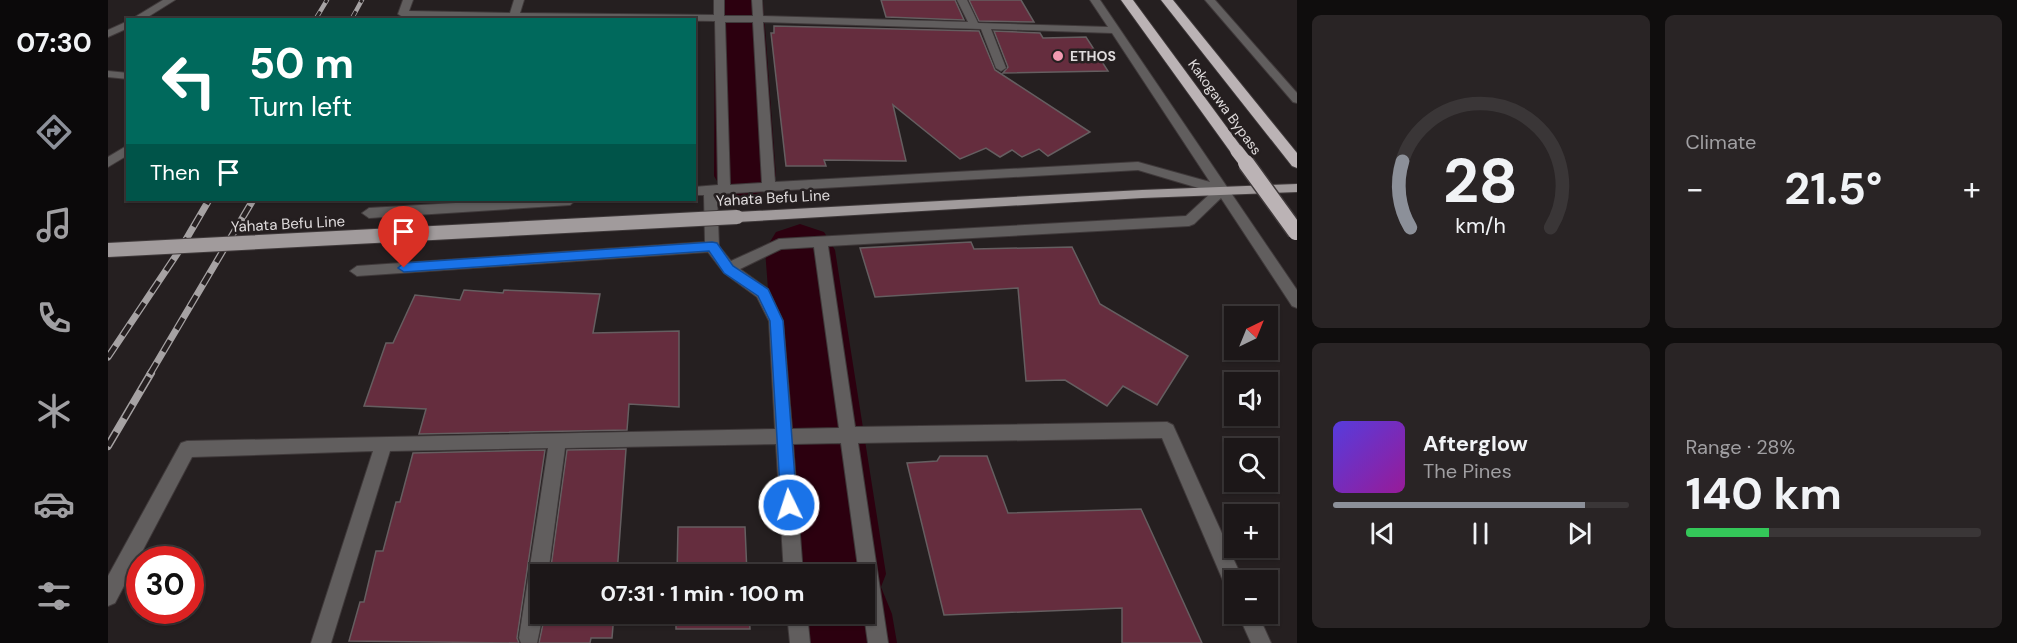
<!DOCTYPE html>
<meta charset="utf-8">
<style>
body{margin:0;font-family:"DM Sans",sans-serif;background:#292425;color:#f1f3f6;height:100vh;display:flex;flex-direction:column;font-size:22px;white-space:nowrap}
*{box-sizing:border-box;margin:0}
p{font-size:20px;color:#a09fa2}
.icon{flex:none;width:33px;height:33px;fill:none;stroke:currentColor;stroke-width:2;stroke-linecap:round;stroke-linejoin:round}
.map{position:relative;flex:1;overflow:hidden}
.side{display:flex;flex-direction:column;gap:15px;padding:15px;background:#0f0d0d;width:720px}
.side>*{flex:none}
.banner{position:absolute;left:18px;top:18px;width:570px;height:183px;border-radius:0px;box-shadow:0 2px 4px #0004,0 0 0 2px #3a3637;background:#00695c;color:#fff;overflow:hidden}
.needle{width:39px;rotate:43deg}
.tools{position:absolute;left:1116px;top:306px;display:grid;gap:12px}
.tools a{display:grid;place-items:center;width:54px;height:54px;border-radius:0px;background:#1c1718;box-shadow:0 2px 4px #0004,0 0 0 2px #3a3637;font-size:30px}
.speed{position:absolute;left:18px;top:546px;display:flex;gap:12px;font-size:30px;font-weight:700;text-align:center}
.speed>*{display:grid;place-content:center;width:78px;height:78px;border-radius:50%;background:#1c1718;box-shadow:0 2px 4px #0004,0 0 0 2px #3a3637;line-height:1}
.speed .limit{border:9px solid #d22;background:#fff;color:#111}
.pin{position:absolute;display:grid;place-items:center;width:51px;height:51px;color:#fff;margin:-62px -26px;border-radius:50% 50% 50% 0;rotate:-45deg;box-shadow:0 0 6px #0007}
.pin .icon{rotate:45deg}
.me{position:absolute;width:66px;margin:-33px;rotate:356deg;stroke-linejoin:round;filter:drop-shadow(0 0 4px #0008)}
.turn{display:flex;align-items:center;gap:21px;height:126px;padding:0 24px;font-size:27px}
.turn .icon{width:78px;height:78px;stroke-width:2.5}
.turn b{display:block;font-size:42px;line-height:51px}
.then{display:flex;align-items:center;height:57px;padding:0 24px;background:#0003;gap:12px;font-size:22px}
.big{font-size:45px;font-weight:700;line-height:1.1}
.side .tile{flex:1;display:flex;flex-direction:column;justify-content:center;gap:9px;min-width:0;padding:0 21px;border-radius:9px;background:#292425}
.side .dial{align-items:center;gap:0}
.dial svg{height:156px;overflow:visible;fill:none;stroke:#3a3637;stroke-width:7;stroke-linecap:round;text-anchor:middle}
.dial text{fill:#f1f3f6;stroke:none}
.song{display:flex;align-items:center;gap:18px}
.cover{width:72px;height:72px;border-radius:9px;background:linear-gradient(135deg,hsl(250 70% 55%),hsl(300 70% 35%))}
.played{height:6px;border-radius:3px;background:linear-gradient(90deg,#8c9099 85%,#3a3637 85%)}
.keys{display:flex;justify-content:space-around;direction:ltr}
.heat{display:flex;justify-content:space-between;align-items:center;font-size:33px;direction:ltr}
.charge{height:9px;border-radius:4px;background:linear-gradient(90deg,#34c759 28%,#3a3637 0)}
.side .tiles{flex:1;display:grid;gap:15px;grid-template-columns:repeat(2,1fr)}
.trip{position:absolute;left:422px;top:564px;width:345px;height:60px;border-radius:0px;background:#1c1718;box-shadow:0 2px 4px #0004,0 0 0 2px #3a3637;font-weight:700;line-height:60px;text-align:center}
main{display:flex;flex:1;min-height:0}
.tab-bar{display:flex;flex-direction:column;width:108px;justify-content:space-around;align-items:center;background:#0b090a;color:#a09fa2}
.tab-bar .icon{width:42px;height:42px}
.tab-bar .on{color:#8c9099}
.tab-bar b{font-size:27px;color:#f1f3f6}
.map>svg:first-child{display:block}
</style>
<main>
<nav class="tab-bar">
<b>07:30</b>
<svg class="icon on" aria-label="directions" viewBox="0 0 24 24"><path d="M12 3l9 9-9 9-9-9zM9 14v-3h6M13 9l2 2-2 2"/></svg>
<svg class="icon" aria-label="music" viewBox="0 0 24 24"><path d="M9 18V5l10-2v13"/><circle cx="6" cy="18" r="3"/><circle cx="16" cy="16" r="3"/></svg>
<svg class="icon" aria-label="phone" viewBox="0 0 24 24"><path d="M5 4h4l2 5-3 2q2 4 5 5l2-3 5 2v4C11 20 4 13 5 4z"/></svg>
<svg class="icon" aria-label="climate" viewBox="0 0 24 24"><path d="M12 3v18M4 7l16 10M4 17L20 7"/></svg>
<svg class="icon" aria-label="car" viewBox="0 0 24 24"><path d="M5 17H2v-5l4-1 3-4h7l3 4 3 1v5h-3M9 17h6M6 11h13"/><circle cx="7" cy="17" r="2"/><circle cx="17" cy="17" r="2"/></svg>
<svg class="icon" aria-label="filters" viewBox="0 0 24 24"><path d="M4 7h16M4 17h16"/><circle cx="9" cy="7" r="2"/><circle cx="15" cy="17" r="2"/></svg>
</nav>
<div class="map">
<svg width="1189" height="643" viewBox="0 0 1189 643">
<rect width="100%" height="100%" fill="#251f20"/>
<g fill="none" stroke-linecap="round" stroke-linejoin="round">
<path fill="#2c000f" fill-rule="evenodd" d="M607,0h48l13,176 -9,15 -22,6 -22,-6 -9,-15z
M692,224l24,8 11,18 51,324 -5,13 11,27 5,29h-102l-3,-29h72v-40h-74l-25,-324 11,-18z"/>
</g>
<path fill="#652d3e" stroke="#655e60" stroke-width="1.5" d="M773,0h74l9,20 -78,-3z
M861,0h52l13,22 -55,-1z
M666,26l205,5 16,39 95,62 -42,24 -9,-7 -17,8 -10,-7 -12,7 -14,-9 -26,11 -67,-54 13,56 -82,-1 2,6h-40l-15,-133h3z
M886,31l46,2 3,5 43,-1 22,34 -105,2 5,-6z
M863,242l3,7 98,-2 28,57 88,52 -31,49 -34,-19 -16,20 -42,-26 -39,1 -8,-93 -143,9 -15,-49z
M356,290l39,3 1,-3 96,4 -7,39 86,-2v76l-50,-3 -2,26 -208,4 7,-25 -62,-3 22,-63h7l22,-48 45,5z
M518,449l-9,125h-67l17,-124z
M437,450l-28,188 2,5 -170,-2 11,-39h4l12,-51h7l13,-49h4l13,-49z
M832,456h47l21,57 133,-4 61,134h-80v-35l-178,7 -37,-152 30,-2z
M570,527h67l2,47h-70z
M437,614h69l-2,24h-21l-1,5h-51z
M568,614h73l1,15h-74z"/>
<g fill="none" stroke-linecap="round" stroke-linejoin="round">
<g stroke="#3f393a" stroke-width="2">
<path id="minor" d="M55,0h12l-32,20h-13z
M295,0h10l-4,11 101,2 4,-13h10l-4,13 194,2v-15h10v16h29l-1,-16h10l1,16 205,6 -11,-22h10l11,23 130,4 -18,-27h10l197,290v18l-5,-2 -71,-108 -27,26 -5,2 -361,20 27,181 312,-5 6,3 70,155h-9v12l-7,-2 -65,-152 -304,5 30,200h-20l-4,-29v-40h-5l-18,-131 -48,1 10,130h-19l-8,-130 -211,4 -17,126h-8v40h3l-6,29h-16l-2,-5 29,-190 -158,3 -59,192h-20l62,-192 -181,6 -77,146 -7,3v-30l73,-133 6,-2 588,-12 -6,-108 -12,-24 -33,-24 -16,-21 -351,24 -7,-5 7,-5 348,-24 -1,-47h-10v-8l24,-2 -3,-164 -312,-4 -5,-3zM617,22h28l9,161 -32,2zM655,22l218,7 15,39 5,3 5,-3 -15,-39 121,4 98,149 -72,-20 -363,20zM1030,170l74,22 -26,24 -407,23 -48,22 -12,-15 -2,-52zM706,247l25,181 -47,1 -9,-108 -15,-32 -28,-20 41,-20z
M1097,0h10l82,93v10l-4,-1z
M20,21v7l-20,9v-7z
M0,71l20,2v6l-20,-2z
M20,145v10l-20,12v-10z
M399,200h69l-6,5 -201,13 -7,-5 7,-5z
M679,614h20l3,29h-20z
M1130,614h20l13,29h-20z"/>
</g>
<g stroke="#3f393a" stroke-width="2">
<path id="major" d="M1189,184v8l-155,6 -405,24 -7,-5 7,-5 405,-22z"/>
</g>
<g stroke="#3f393a" stroke-width="2">
<path id="highway" d="M1013,0h12l109,148 2,3 -2,3h-10z
M1053,0h12l124,153v15l-5,-2z"/>
</g>
<use href="#minor" fill="#615e5e" fill-rule="evenodd"/>
<use href="#major" fill="#a19b9c" fill-rule="evenodd"/>
<use href="#highway" fill="#bbb3b5" fill-rule="evenodd"/>
<g stroke="#a6a2a3" stroke-width="4.5">
<path id="rail-far2" d="M207,20l12,-20
M243,20l11,-20"/>
</g>
<g stroke="#a6a2a3" stroke-width="7">
<path id="rail-far1" d="M0,357l73,-109 28,-48
M42,374l103,-174"/>
</g>
<g stroke="#a6a2a3" stroke-width="8">
<path id="rail" d="M0,446l43,-73"/>
</g>
<use href="#rail-far2" stroke="#251f20" stroke-width="3" stroke-dasharray="10" stroke-linecap="butt"/>
<use href="#rail-far1" stroke="#251f20" stroke-width="4.5" stroke-dasharray="13" stroke-linecap="butt"/>
<use href="#rail" stroke="#251f20" stroke-width="5" stroke-dasharray="16" stroke-linecap="butt"/>
<g stroke="#3f393a" stroke-width="16" stroke-linecap="butt">
<path id="major-bridge" d="M0,250l629,-33"/>
</g>
<g stroke="#3f393a" stroke-width="14" stroke-linecap="butt">
<path id="highway-bridge-far1" d="M1129,151l10,13"/>
</g>
<g stroke="#3f393a" stroke-width="19" stroke-linecap="butt">
<path id="highway-bridge" d="M1138,163l50,69"/>
</g>
<use href="#major-bridge" stroke="#a19b9c" stroke-width="14"/>
<use href="#highway-bridge-far1" stroke="#bbb3b5" stroke-width="13"/>
<use href="#highway-bridge" stroke="#bbb3b5" stroke-width="16"/>
</g>
<path fill="#1a73e8" stroke="#114b97" stroke-width="1.5" d="M604,242l5,1 16,23 35,23 15,32 14,184 -2,6 -6,2 -6,-2 -2,-6 -11,-184 -12,-25 -34,-23 -15,-22 -305,21 -6,-4 6,-5z"/>
<circle fill="#f19ab1" stroke="#251f20" stroke-width="2" cx="950" cy="56" r="6"/>
<g text-anchor="middle" stroke-width="5" stroke-linejoin="round" paint-order="stroke">
<g font-size="14" font-weight="bold" fill="#e0dcdd" stroke="#251f20" text-anchor="start">
<text x="962" y="61">ETHOS</text>
</g>
<g font-size="14" fill="#e0dcdd" stroke="#251f20">
<text transform="translate(1117 107) rotate(54)" y="5">Kakogawa Bypass</text>
</g>
<g font-size="15" fill="#e0dcdd" stroke="#251f20">
<text transform="translate(665 198) rotate(-3)" y="5">Yahata Befu Line</text>
<text transform="translate(180 224) rotate(-3)" y="5">Yahata Befu Line</text>
</g>
</g>
</svg>
<div class="tools">
<a><svg class="needle" viewBox="-14 -14 28 28"><path d="M0-13l5 13h-10z" fill="#e53935"/><path d="M0 13l5-13h-10z" fill="#a09fa2"/></svg></a>
<a><svg class="icon" aria-label="sound" viewBox="0 0 24 24"><path d="M4 9h4l5-4v14l-5-4H4zM17 9q2 3 0 6"/></svg></a>
<a><svg class="icon" aria-label="search" viewBox="0 0 24 24"><circle cx="10" cy="10" r="6"/><path d="M15 15l6 6"/></svg></a>
<a>+</a>
<a>−</a>
</div>
<div class="speed"><div class="limit">30</div></div>
<div class="pin" style="left:296px;top:268px;background:#d93025"><svg class="icon" aria-label="arrive" viewBox="0 0 24 24"><path d="M6 21V4h12l-3 4 3 4H6"/></svg></div>
<svg class="me" style="left:681px;top:505px" viewBox="-20 -20 40 40"><circle r="17" fill="#1a73e8" stroke="#fff" stroke-width="3"/><path d="M0-11L8 9 0 5-8 9z" fill="#fff"/></svg>
<div class="trip">07:31 · 1 min · 100 m</div>
<div class="banner">
<div class="turn"><svg class="icon" aria-label="left" viewBox="0 0 24 24"><path d="M17 20v-9H6M10 6l-5 5 5 5"/></svg><div><b>50 m</b>Turn left</div></div>
<div class="then">Then<svg class="icon" aria-label="arrive" viewBox="0 0 24 24"><path d="M6 21V4h12l-3 4 3 4H6"/></svg></div>
</div>
</div>
<section class="side">
<div class="tiles">
<div class="tile dial"><svg viewBox="0 0 100 80">
<path d="M14 69A42 42 0 1 1 86 69"/>
<path d="M14 69A42 42 0 0 1 10 35" stroke="#8c9099"/>
<text x="50" y="56" font-size="32" font-weight="700">28</text>
<text x="50" y="72" font-size="11">km/h</text>
</svg></div>
<div class="tile"><p>Climate</p>
<div class="heat"><a>−</a><b class="big">21.5°</b><a>+</a></div>
</div>
<div class="tile">
<div class="song"><i class="cover"></i><div><b>Afterglow</b><p>The Pines</p></div></div>
<div class="played"></div>
<div class="keys"><svg class="icon" aria-label="previous" viewBox="0 0 24 24"><path d="M18 5L8 12l10 7zM5 5v14"/></svg><svg class="icon" aria-label="pause" viewBox="0 0 24 24"><path d="M8 5v14M16 5v14"/></svg><svg class="icon" aria-label="next" viewBox="0 0 24 24"><path d="M6 5l10 7-10 7zM19 5v14"/></svg></div>
</div>
<div class="tile"><p>Range · 28%</p><b class="big">140 km</b><div class="charge"></div></div>
</div>
</section>
</main>
